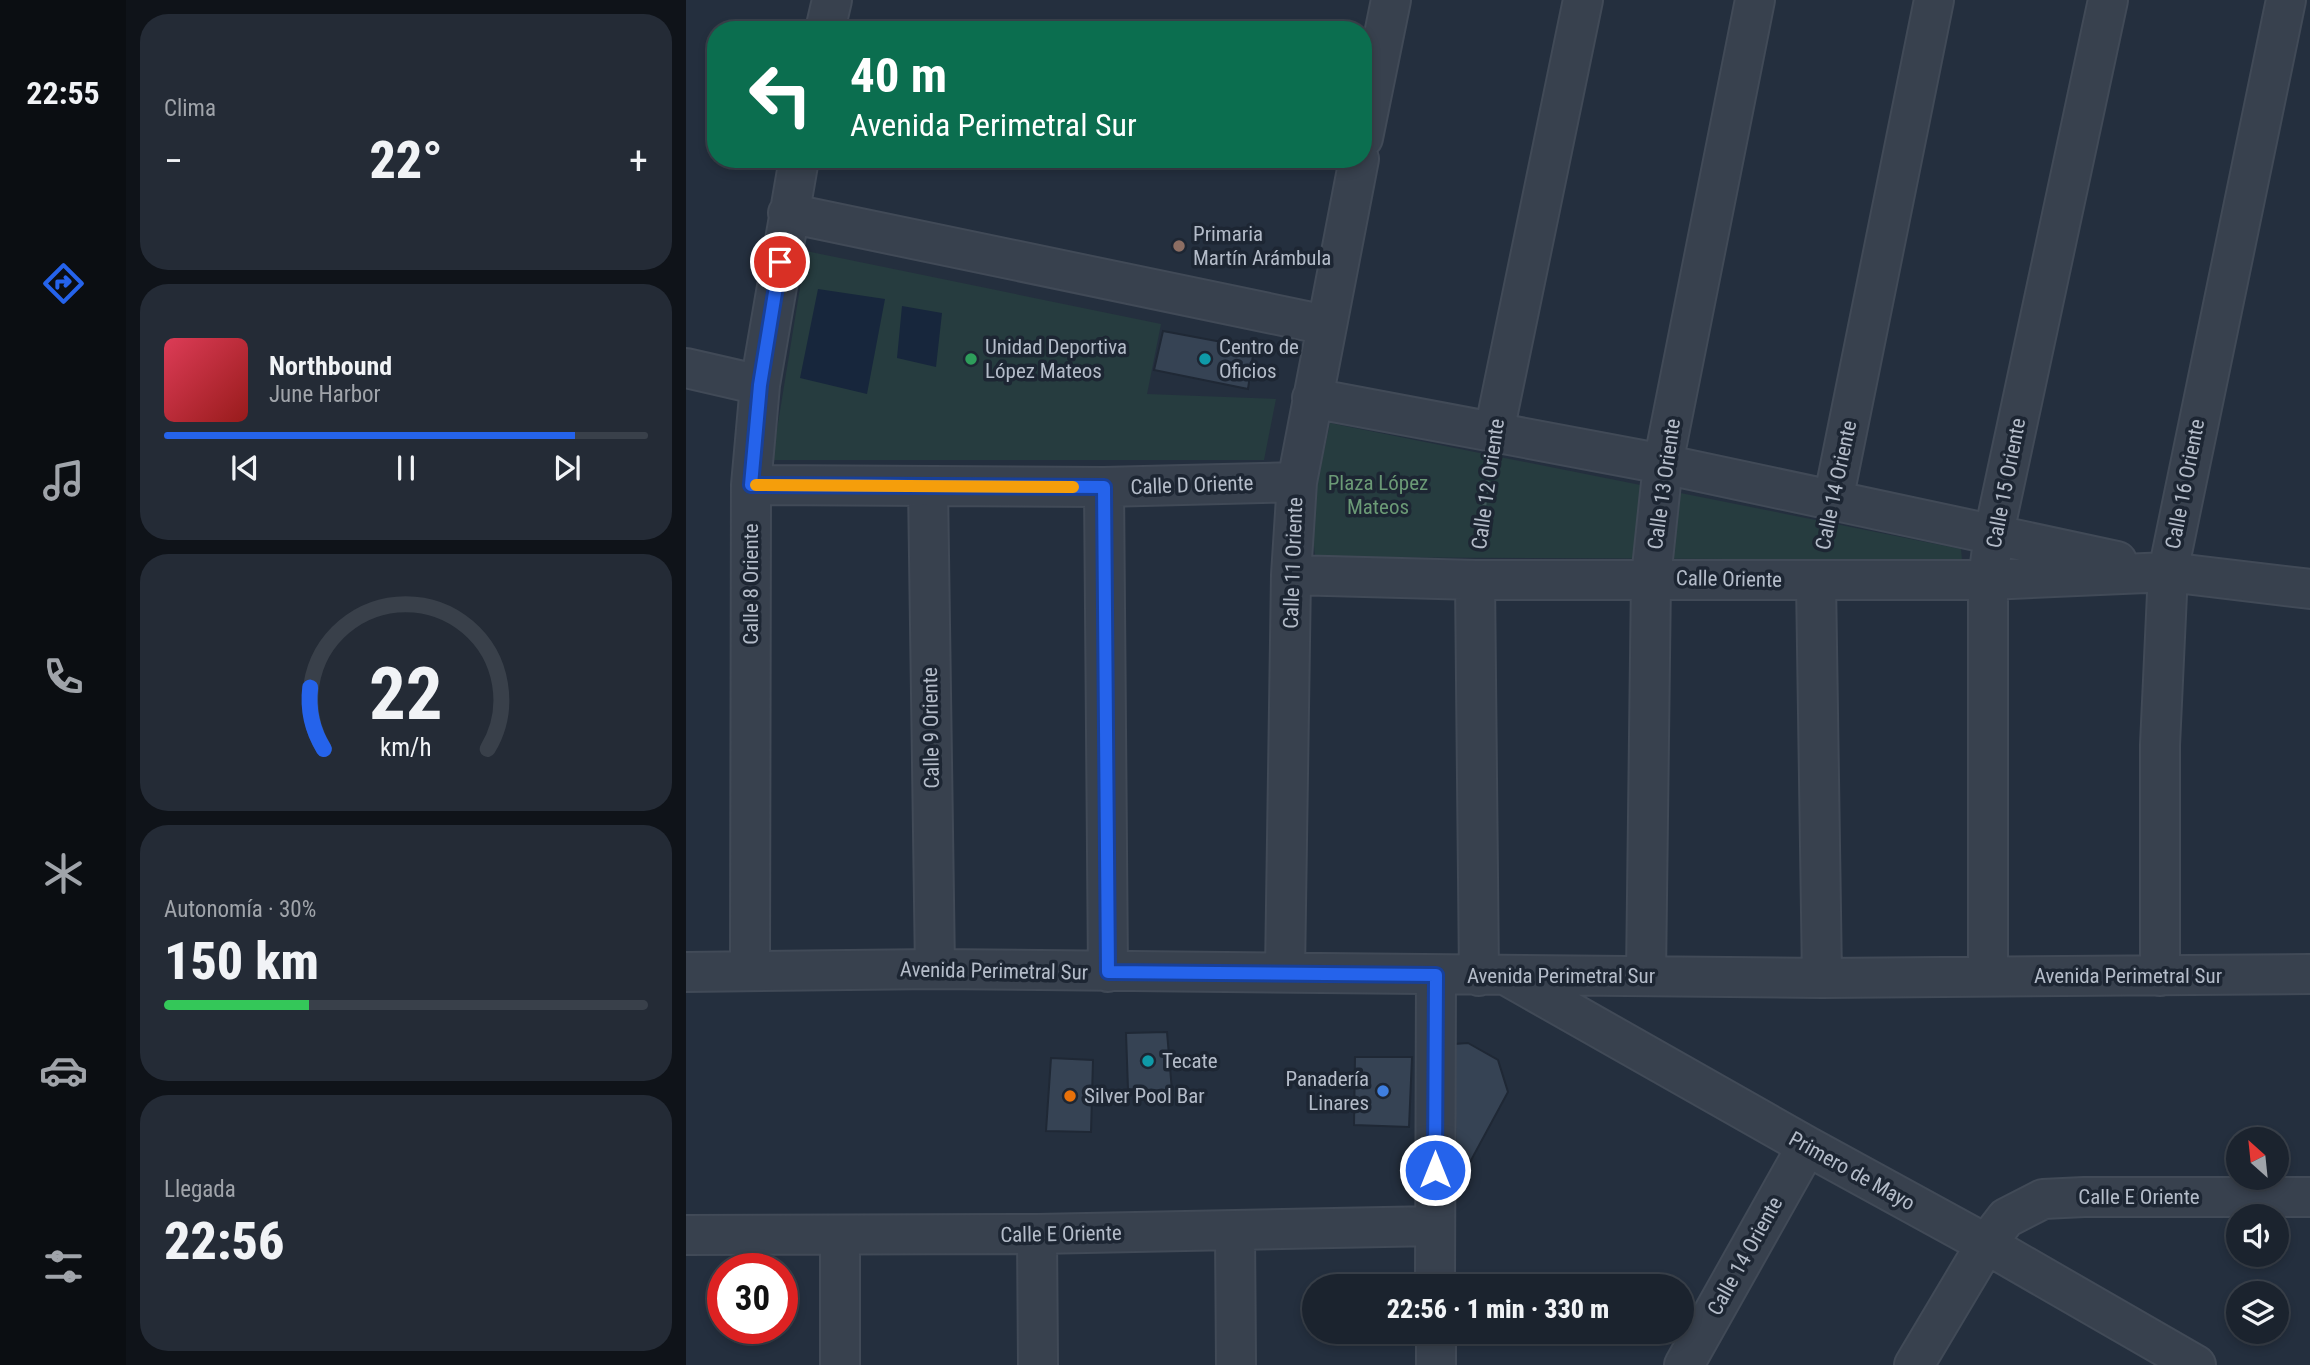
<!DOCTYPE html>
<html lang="es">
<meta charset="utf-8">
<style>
body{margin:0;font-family:"Roboto Condensed",sans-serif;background:#242b36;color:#f1f3f6;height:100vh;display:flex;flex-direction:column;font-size:26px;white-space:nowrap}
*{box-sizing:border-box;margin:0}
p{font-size:23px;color:#a0a4aa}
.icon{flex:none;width:38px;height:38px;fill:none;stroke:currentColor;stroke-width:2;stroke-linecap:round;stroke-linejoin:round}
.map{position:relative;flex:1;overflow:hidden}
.panel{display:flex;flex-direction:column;gap:14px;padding:14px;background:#0f1319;width:560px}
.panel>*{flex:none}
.top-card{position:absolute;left:21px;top:21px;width:665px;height:147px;border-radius:28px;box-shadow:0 4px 10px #0003,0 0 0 2px #39404a;background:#0b6e4f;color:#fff;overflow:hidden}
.needle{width:46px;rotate:333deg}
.tools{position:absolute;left:1540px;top:1127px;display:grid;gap:14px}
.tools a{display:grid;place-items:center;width:63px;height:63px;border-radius:50%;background:#1b232e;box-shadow:0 4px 10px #0003,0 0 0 2px #39404a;font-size:35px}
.speed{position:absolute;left:21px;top:1253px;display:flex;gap:14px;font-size:35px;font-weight:700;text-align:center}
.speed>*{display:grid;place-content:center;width:91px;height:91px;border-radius:50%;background:#1b232e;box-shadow:0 4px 10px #0003,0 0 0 2px #39404a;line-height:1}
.speed .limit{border:10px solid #d22;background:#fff;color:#111}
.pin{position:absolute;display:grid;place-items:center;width:60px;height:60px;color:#fff;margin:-30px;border:4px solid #fff;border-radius:50%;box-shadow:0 2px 7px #0007}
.me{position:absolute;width:77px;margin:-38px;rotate:0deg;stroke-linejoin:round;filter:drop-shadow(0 0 5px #0008)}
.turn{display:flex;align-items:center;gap:24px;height:147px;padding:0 28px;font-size:32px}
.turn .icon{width:91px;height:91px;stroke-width:2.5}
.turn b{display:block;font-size:49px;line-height:60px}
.big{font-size:52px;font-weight:800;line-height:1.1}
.panel .card{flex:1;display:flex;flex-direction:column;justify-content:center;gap:10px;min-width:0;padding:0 24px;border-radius:28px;background:#242b36}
.panel .dial{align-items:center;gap:0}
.dial svg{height:182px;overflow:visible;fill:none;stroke:#39404a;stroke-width:7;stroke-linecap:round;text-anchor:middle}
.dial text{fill:#f1f3f6;stroke:none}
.song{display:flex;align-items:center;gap:21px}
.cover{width:84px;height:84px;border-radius:10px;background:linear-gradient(135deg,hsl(350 70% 55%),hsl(0 70% 35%))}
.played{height:7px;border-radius:4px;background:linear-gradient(90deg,#2563eb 85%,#39404a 85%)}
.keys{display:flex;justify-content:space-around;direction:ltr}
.heat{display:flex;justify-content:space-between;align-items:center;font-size:38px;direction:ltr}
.charge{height:10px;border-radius:5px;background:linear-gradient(90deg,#34c759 30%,#39404a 0)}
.trip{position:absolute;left:616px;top:1274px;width:392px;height:70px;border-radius:35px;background:#1b232e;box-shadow:0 4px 10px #0003,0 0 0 2px #39404a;font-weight:800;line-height:70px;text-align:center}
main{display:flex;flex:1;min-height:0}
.tab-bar{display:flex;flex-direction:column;width:126px;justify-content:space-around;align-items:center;background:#0b0e12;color:#a0a4aa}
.tab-bar .icon{width:49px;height:49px}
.tab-bar .on{color:#2563eb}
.tab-bar b{font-size:32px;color:#f1f3f6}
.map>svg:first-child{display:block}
</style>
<main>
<nav class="tab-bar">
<b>22:55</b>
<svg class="icon on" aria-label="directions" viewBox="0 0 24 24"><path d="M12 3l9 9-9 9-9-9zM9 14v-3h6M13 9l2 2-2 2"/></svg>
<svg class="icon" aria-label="music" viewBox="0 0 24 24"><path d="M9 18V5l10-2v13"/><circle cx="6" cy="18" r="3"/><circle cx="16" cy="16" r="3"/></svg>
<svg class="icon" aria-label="phone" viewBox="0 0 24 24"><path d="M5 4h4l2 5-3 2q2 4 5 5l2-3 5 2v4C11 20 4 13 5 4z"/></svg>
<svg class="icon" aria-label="climate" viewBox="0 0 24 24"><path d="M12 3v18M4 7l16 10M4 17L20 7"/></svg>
<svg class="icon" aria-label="car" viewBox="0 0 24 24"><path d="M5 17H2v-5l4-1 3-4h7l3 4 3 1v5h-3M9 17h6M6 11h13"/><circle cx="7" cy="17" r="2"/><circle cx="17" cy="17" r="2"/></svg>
<svg class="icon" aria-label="filters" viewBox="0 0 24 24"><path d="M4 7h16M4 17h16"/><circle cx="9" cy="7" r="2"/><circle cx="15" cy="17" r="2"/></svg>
</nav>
<section class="panel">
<div class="card"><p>Clima</p>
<div class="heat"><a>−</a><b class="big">22°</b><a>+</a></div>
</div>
<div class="card">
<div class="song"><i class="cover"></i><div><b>Northbound</b><p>June Harbor</p></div></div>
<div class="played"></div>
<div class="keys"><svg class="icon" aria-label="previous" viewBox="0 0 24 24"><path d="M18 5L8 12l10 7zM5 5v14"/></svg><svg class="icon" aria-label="pause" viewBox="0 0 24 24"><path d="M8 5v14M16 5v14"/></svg><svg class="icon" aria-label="next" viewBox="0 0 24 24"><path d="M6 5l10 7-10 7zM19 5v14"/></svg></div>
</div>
<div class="card dial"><svg viewBox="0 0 100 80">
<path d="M14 69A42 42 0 1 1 86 69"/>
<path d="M14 69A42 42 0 0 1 8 42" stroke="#2563eb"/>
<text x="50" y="56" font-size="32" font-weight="700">22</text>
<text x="50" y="72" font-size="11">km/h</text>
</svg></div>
<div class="card"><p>Autonomía · 30%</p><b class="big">150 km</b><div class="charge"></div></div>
<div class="card"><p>Llegada</p><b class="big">22:56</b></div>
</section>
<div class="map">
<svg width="1624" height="1365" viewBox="0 0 1624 1365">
<rect width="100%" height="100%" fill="#242f3e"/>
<path fill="#263c3f" d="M120,251l355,73 -14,70 129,5 -12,61h-492z
M644,423l631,126 1,11 -647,-3 -4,-45z"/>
<path fill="#17263c" d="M132,289l67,10 -18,95 -67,-16z
M216,306l40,7 -6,54 -39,-9z"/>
<path fill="#364354" stroke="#1f2835" stroke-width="2" d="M477,331l91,17 -6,41 -94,-19z
M481,1032l5,59 -44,-2 -2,-56z
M782,1043l30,17 10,32 -52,96 -2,-144z
M669,1057h57l-3,70 -55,-2z
M365,1058l42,2 -2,72 -45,-1z"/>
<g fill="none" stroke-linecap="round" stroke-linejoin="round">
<g stroke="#414a57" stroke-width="42">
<path id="minor" d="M139,30l7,-30
M677,138l28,-138
M102,213l538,112
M0,368l74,17
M626,398l351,66 454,97
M808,432l89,-432
M65,485l353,2 193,-5
M242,487l7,482
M418,487l4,485
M1147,501l101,-501
M605,575l184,5h513l180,-8 142,17
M789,580l4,396
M1130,580l6,398
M64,971l1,-486 9,-100 39,-226
M0,972l249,-3 887,9 488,-4
M599,972l6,-397 6,-93 62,-323
M960,976l5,-398 12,-114 92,-464
M1302,976v-396l6,-47 114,-533
M1474,976v-231l8,-173 118,-572
M823,977l298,169 179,98 210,121
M549,1231l1,134
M351,1234l1,131
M0,1235l351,-1 398,-8
M154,1235v130
M749,1286l1,-311
M750,1332v33
M998,1365l123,-219
M1228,1365l72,-121 20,-26 37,-19 41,-2h226"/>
</g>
<path stroke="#3f5557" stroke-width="4.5" stroke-dasharray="5 5" stroke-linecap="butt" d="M793,545l10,-78"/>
<use href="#minor" stroke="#38414e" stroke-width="38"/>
</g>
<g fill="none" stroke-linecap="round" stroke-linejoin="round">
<g stroke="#184099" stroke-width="18">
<path id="route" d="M94,262l-20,123 -9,100 353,2 4,485 328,3 -1,195"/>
</g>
<use href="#route" stroke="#2563eb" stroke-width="12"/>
<path stroke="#f59e0b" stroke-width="12" d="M70,485l317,2"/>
</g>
<circle fill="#8d6e63" stroke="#1d2633" stroke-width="2.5" cx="493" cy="246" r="7"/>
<circle fill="#2e9e5b" stroke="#1d2633" stroke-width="2.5" cx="285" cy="359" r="7"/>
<g fill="#0f9aa8" stroke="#1d2633" stroke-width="2.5">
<circle cx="519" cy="359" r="7"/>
<circle cx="462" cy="1061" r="7"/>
</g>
<circle fill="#3f7fe0" stroke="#1d2633" stroke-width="2.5" cx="697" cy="1091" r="7"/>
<circle fill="#e8710a" stroke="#1d2633" stroke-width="2.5" cx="384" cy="1096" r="7"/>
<g text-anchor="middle" stroke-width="7" stroke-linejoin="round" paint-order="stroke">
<g font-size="21" fill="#b4bcc9" stroke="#1d2633" text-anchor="start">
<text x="507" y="241">Primaria<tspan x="507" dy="24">Martín Arámbula</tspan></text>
<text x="299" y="354">Unidad Deportiva<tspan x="299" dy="24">López Mateos</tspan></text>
<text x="533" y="354">Centro de<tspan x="533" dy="24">Oficios</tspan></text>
<text x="476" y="1068">Tecate</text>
<text x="683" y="1086" text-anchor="end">Panadería<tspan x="683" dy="24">Linares</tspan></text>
<text x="398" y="1103">Silver Pool Bar</text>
</g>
<g font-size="21" fill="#6b9a76" stroke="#1d2633">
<text x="692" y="490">Plaza López<tspan x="692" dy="24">Mateos</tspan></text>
</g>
<g font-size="21" fill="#b4bcc9" stroke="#1d2633">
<text transform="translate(1320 483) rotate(-79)" y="7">Calle 15 Oriente</text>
<text transform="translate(802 484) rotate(-82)" y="7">Calle 12 Oriente</text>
<text transform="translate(978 484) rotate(-82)" y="7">Calle 13 Oriente</text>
<text transform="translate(1499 484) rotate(-79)" y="7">Calle 16 Oriente</text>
<text transform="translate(506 485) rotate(-2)" y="7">Calle D Oriente</text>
<text transform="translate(1150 485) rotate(-78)" y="7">Calle 14 Oriente</text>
<text transform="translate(607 563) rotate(-88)" y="7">Calle 11 Oriente</text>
<text transform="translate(1043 579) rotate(1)" y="7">Calle Oriente</text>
<text transform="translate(65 584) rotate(-90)" y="7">Calle 8 Oriente</text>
<text transform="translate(245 728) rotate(-91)" y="7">Calle 9 Oriente</text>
<text transform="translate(308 971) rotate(1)" y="7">Avenida Perimetral Sur</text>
<text x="875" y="983">Avenida Perimetral Sur</text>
<text x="1442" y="983">Avenida Perimetral Sur</text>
<text transform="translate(1166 1171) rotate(29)" y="7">Primero de Mayo</text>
<text x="1453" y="1204">Calle E Oriente</text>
<text transform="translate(375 1234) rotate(-1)" y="7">Calle E Oriente</text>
<text transform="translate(1059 1256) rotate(-61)" y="7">Calle 14 Oriente</text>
</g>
</g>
</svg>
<div class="tools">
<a><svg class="needle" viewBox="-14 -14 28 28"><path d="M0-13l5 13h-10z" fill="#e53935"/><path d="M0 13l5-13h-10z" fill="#a0a4aa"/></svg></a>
<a><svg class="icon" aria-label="sound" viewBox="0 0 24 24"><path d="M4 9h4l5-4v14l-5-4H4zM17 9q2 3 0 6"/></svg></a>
<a><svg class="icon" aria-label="layers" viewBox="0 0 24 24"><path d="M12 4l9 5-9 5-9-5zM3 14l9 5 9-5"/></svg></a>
</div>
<div class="speed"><div class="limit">30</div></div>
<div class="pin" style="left:94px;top:262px;background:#d93025"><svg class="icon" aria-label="arrive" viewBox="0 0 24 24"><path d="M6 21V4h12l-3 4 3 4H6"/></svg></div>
<svg class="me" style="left:749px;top:1170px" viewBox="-20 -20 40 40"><circle r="17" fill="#2563eb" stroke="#fff" stroke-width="3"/><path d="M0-11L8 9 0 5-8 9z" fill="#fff"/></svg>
<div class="trip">22:56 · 1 min · 330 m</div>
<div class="top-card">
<div class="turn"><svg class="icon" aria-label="left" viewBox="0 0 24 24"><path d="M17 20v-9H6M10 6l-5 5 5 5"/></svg><div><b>40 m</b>Avenida Perimetral Sur</div></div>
</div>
</div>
</main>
